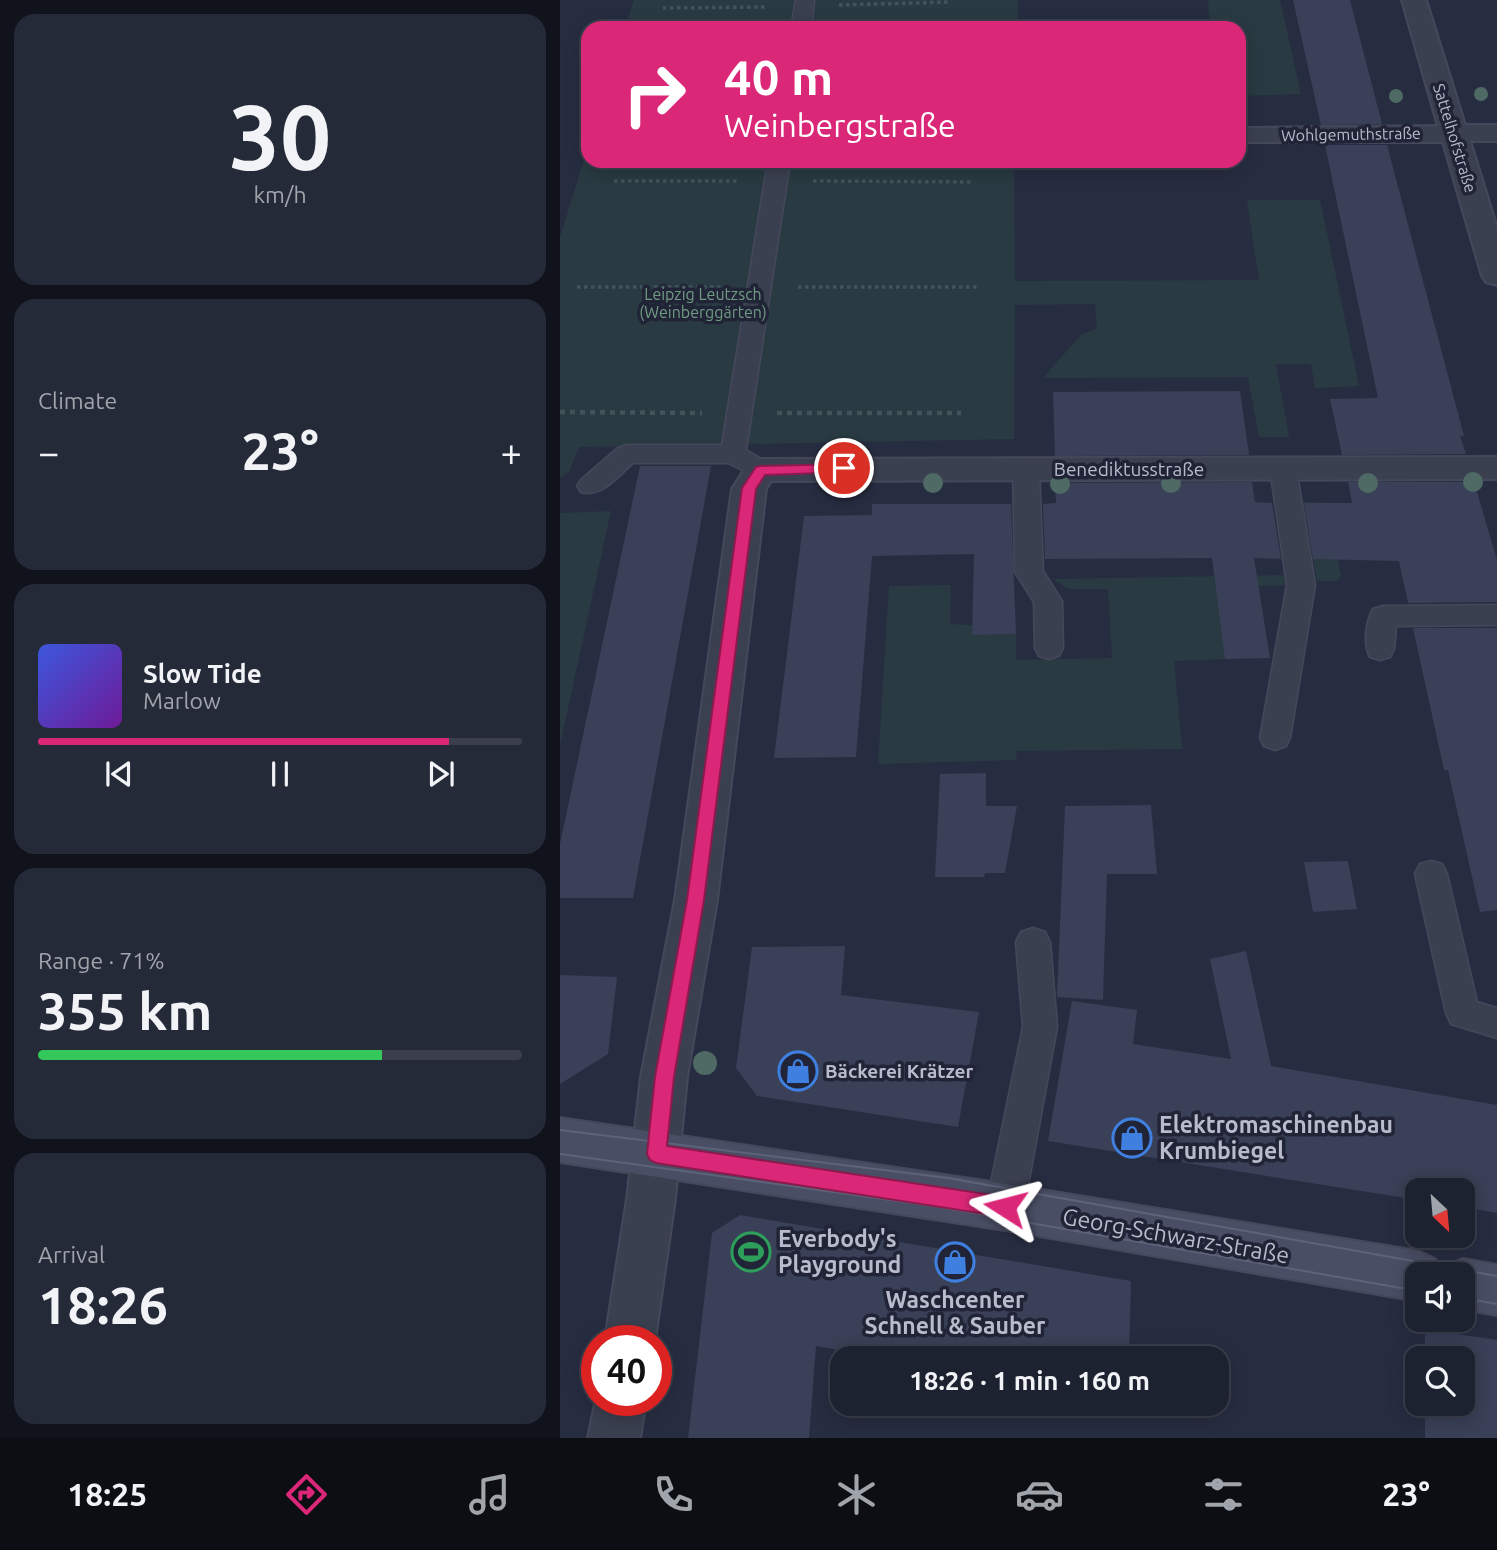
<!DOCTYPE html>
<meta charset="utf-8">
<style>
body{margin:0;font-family:Ubuntu,sans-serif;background:#252a39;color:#f1f3f6;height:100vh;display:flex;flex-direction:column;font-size:26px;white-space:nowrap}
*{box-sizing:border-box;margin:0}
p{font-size:23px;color:#a0a4ab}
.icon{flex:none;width:38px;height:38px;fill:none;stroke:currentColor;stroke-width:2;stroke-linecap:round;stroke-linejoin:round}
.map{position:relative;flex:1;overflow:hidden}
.drawer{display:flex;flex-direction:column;gap:14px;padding:14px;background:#10131b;width:560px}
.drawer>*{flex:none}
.banner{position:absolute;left:21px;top:21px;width:665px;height:147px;border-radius:21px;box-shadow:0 4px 18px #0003,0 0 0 2px #3b3f4d;background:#db2777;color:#fff;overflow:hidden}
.needle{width:46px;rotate:154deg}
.buttons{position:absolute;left:845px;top:1178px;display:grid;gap:14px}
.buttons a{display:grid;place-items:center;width:70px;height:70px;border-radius:14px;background:#1d2231;box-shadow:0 4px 18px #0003,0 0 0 2px #3b3f4d;font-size:35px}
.speed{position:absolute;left:21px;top:1325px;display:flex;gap:14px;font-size:35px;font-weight:700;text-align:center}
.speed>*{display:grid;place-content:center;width:91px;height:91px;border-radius:50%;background:#1d2231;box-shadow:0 4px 18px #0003,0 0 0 2px #3b3f4d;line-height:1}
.speed .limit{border:10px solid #d22;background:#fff;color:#111}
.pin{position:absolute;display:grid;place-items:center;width:60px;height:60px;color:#fff;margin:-30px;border:4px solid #fff;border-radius:50%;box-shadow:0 2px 7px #0007}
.me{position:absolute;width:77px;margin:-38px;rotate:279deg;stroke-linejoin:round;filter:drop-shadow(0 0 5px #0008)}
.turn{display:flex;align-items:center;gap:24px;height:147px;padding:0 28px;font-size:32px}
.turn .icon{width:91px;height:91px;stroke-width:2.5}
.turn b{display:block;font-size:49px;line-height:60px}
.big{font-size:52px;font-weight:700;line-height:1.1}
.drawer .card{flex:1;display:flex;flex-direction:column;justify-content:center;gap:10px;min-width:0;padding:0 24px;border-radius:21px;background:#252a39}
.drawer .dial{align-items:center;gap:0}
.dial b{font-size:91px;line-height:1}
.song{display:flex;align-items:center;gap:21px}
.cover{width:84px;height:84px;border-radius:10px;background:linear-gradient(135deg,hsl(230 70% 55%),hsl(280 70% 35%))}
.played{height:7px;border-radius:4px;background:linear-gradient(90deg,#db2777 85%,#3b3f4d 85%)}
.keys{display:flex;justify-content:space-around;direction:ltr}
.heat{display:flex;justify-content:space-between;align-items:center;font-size:38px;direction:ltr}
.charge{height:10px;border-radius:5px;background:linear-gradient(90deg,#34c759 71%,#3b3f4d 0)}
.trip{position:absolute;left:270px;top:1346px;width:399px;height:70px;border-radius:21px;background:#1d2231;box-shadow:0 4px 18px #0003,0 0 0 2px #3b3f4d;font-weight:700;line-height:70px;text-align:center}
.dock{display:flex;height:112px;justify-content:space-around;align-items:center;background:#0c0e14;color:#a0a4ab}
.dock .icon{width:49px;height:49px}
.dock .current{color:#db2777}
.dock b{font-size:32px;color:#f1f3f6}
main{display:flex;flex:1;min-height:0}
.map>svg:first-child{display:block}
</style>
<main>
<section class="drawer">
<div class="card dial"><b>30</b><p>km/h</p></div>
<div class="card"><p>Climate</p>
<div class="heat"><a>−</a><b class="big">23°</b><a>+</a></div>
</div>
<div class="card">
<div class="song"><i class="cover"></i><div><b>Slow Tide</b><p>Marlow</p></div></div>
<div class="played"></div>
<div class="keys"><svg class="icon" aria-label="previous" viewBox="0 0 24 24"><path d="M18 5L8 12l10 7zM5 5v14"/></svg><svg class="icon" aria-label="pause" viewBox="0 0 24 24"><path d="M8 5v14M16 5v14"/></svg><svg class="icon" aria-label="next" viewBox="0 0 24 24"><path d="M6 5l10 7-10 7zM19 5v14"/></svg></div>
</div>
<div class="card"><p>Range · 71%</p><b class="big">355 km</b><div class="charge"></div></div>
<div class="card"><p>Arrival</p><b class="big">18:26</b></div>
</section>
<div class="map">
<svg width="937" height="1438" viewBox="0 0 937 1438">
<rect width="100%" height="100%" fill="#272d41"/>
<path fill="#293a42" d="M74,0h384v28h-393z
M648,0h72l21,94 -62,2v-68h-29z
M28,147v14h426l1,120 244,-1 -12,-80h73l39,186 -44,2 -4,-24h-35l13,73h-30l-11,-60 -205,1 38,-43 16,-7 -2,-24 -80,1 -1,134 -435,8 -10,25 -9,6v-241z
M743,502l23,1 15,73 -5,5h-19z
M51,511l-51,234v-232z
M726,575l2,10 -57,2 -6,72 -51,2 8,88 -165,2 -1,9 -138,4 11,-178 62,-1 -1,39 22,1v10l44,-1v26l96,-2 -4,-69h-40l-15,-10z"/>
<path fill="#394057" d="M733,0h57l32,124 -61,1z
M765,145h62l77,291h-4l6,18 -124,1 -12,-56 48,-1z
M680,391l9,64 -194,1 -2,-64z
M80,466h71l-78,432h-73v-54z
M692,482l3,20 17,1 9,56 -27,-1 16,100 -45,1 -13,-101 -167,1 -2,-55 13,-1 -1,-20z
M788,482h126l23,78v42l-89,1 -9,-42 -86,-2 -9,-56h48z
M312,504h139l5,130 -44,1 2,-81 -102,2 -16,201 -82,1 30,-242 68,-1z
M853,628h84v282l-17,2 -32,-142h-4z
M426,773v33h31l-12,67h-20l-1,4h-49l5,-103z
M591,805l6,69h-50l-4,126 -46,-3 8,-191z
M788,861l9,48 -44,3 -9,-50z
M285,946l-4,49 138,17 -21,115 -201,-31 -21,-28 16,-121z
M686,951l25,115 226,39v108l-34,-6v-17h-45v10l-370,-59 24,-140 65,9 -4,34 98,15 -21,-100z
M0,975l57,2 -9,77 -48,30z
M180,1215l391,66 -2,77h-244l-69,-12 -7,92h-121l24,-205z
M865,1329l72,11v98h-72v-34h38v-46h-38z"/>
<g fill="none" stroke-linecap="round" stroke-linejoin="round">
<g stroke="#45485a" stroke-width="3">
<path id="lane" d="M236,0h18l-3,28h-20z
M208,161h22l-44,289 24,14 4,6 -4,6 -9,3 -33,-16h-95c-15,13 -31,35 -52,29l-4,-6 4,-6 37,-32 9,-3h95z
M466,459l9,3 4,6 4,103 19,30 1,47 -4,8 -10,3 -10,-3 -4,-8 -1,-46 -19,-30 -2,-104 4,-6z
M723,459l9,3 4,6 19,117 -25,153 -4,8 -11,4 -11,-4 -4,-8 27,-153 -17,-117 4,-6z
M937,605v20l-101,1 -2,23 -4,8 -10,3 -10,-3c-7,-13 -4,-36 3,-48l10,-3z
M871,861l11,3 5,10 30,128 20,6v30l-46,-14 -5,-11 -31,-139 5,-10z
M473,928l12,4 5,10 7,85 -33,180 -6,13 -13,5 -13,-5 -6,-13 37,-180 -7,-85 5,-10z"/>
</g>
<g stroke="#45485a" stroke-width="4">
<path id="street" d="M842,0h24l39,125h32v16h-27l27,87v57l-11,-3 -4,-6 -39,-134h-204v-12l8,-2 191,-2z
M937,457v22l-726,2 -5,8 -49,411 -30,177 -12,122 -20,141h-50l22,-141 14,-122 34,-177 57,-411 17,-27 12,-3z
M37,1394v6h49l-6,38h-52z"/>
</g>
<g stroke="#45485a" stroke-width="4">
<path id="secondary" d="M0,1118l445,66 413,67 17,8 7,15h-24v27l-413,-71 -445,-68z
M903,1259l34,6v50l-34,-6v-35h-21l3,-8z"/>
</g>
<path stroke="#42535a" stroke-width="3.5" stroke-dasharray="3.5 3.5" stroke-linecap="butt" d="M279,5l111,-3
M103,8l104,-1
M54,181h123
M253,181l160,1
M17,287h146
M238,287h179"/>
<path stroke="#42535a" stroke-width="4.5" stroke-dasharray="5 5" stroke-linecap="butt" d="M0,412l142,1
M217,413h184"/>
<use href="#lane" fill="#3b4051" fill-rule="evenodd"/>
<use href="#street" fill="#3b4051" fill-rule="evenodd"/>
<use href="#secondary" fill="#494e64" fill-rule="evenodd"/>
<path stroke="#5d6378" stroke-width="2" d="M0,1130l388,48 549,98
M0,1154l374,52 484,85
M903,1298l34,6"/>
</g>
<g fill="#4f6a65">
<circle cx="921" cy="94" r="7"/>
<circle cx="836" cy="96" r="7"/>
<circle cx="913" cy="482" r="10"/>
<circle cx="373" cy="483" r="10"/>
<circle cx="611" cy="483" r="10"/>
<circle cx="808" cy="483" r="10"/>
<circle cx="278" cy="484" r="10"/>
<circle cx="500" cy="484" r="10"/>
<circle cx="145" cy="1063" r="12"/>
</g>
<path fill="#db2777" stroke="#8e194d" stroke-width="2" d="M284,464l7,4 -2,4 -84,3 -9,14 -52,411 -30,177 -7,69 338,51 7,3 3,7 -3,7 -7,3 -349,-54 -6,-3 -3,-6 8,-77 32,-177 55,-412 14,-21 5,-1z"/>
<defs>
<g id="shop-ring" transform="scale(2.0125)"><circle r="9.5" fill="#202436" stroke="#3f7fe0" stroke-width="1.5"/><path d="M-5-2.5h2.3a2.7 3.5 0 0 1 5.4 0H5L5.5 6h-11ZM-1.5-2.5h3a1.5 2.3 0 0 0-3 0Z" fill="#3f7fe0"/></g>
<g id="stadium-ring" transform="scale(2.0125)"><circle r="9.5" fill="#202436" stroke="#2e9e5b" stroke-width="1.5"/><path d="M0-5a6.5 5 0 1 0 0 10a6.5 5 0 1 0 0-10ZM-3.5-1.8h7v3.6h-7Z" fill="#2e9e5b"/></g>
</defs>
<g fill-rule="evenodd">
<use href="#shop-ring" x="238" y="1071"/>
<use href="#shop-ring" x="572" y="1138"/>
<use href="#stadium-ring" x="191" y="1252"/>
<use href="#shop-ring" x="395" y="1262"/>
</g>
<g text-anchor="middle" stroke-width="7" stroke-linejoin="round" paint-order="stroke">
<g font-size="16" fill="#b8bbcb" stroke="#202436">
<text transform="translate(791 134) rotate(-1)" y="6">Wohlgemuthstraße</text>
<text transform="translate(895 138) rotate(73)" y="6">Sattelhofstraße</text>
</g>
<g font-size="16" fill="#709b83" stroke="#202436">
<text x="143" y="300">Leipzig Leutzsch<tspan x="143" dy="18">(Weinberggärten)</tspan></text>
</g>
<g font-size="19" fill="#b8bbcb" stroke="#202436">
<text x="569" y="476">Benediktusstraße</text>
</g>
<g font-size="19" font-weight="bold" fill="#b8bbcb" stroke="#202436" text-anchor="start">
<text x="265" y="1078">Bäckerei Krätzer</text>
</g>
<g font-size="23" font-weight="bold" fill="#b8bbcb" stroke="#202436" text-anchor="start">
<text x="599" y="1133">Elektromaschinenbau<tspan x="599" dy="26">Krumbiegel</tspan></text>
<text x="218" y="1247">Everbody's<tspan x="218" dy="26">Playground</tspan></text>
<text x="395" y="1308" text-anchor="middle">Waschcenter<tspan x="395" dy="26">Schnell &amp; Sauber</tspan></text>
</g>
<g font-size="23" fill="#b8bbcb" stroke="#202436">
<text transform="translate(616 1236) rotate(10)" y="8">Georg-Schwarz-Straße</text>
</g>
</g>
</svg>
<div class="buttons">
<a><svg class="needle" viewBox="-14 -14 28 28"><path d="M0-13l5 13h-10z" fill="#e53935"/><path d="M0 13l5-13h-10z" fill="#a0a4ab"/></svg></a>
<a><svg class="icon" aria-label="sound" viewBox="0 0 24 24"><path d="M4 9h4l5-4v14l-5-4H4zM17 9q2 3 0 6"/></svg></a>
<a><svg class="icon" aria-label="search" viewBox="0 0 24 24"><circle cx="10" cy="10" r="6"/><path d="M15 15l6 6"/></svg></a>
</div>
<div class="speed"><div class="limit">40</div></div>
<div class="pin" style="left:284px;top:468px;background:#d93025"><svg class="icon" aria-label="arrive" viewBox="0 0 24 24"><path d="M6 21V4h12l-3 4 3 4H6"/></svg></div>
<svg class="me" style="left:445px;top:1207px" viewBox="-20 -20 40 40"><path d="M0-17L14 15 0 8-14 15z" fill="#db2777" stroke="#fff" stroke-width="4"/></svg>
<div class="trip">18:26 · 1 min · 160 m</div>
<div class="banner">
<div class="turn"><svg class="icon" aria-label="right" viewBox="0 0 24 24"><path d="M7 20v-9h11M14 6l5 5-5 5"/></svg><div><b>40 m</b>Weinbergstraße</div></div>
</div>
</div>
</main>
<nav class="dock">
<b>18:25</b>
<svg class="icon current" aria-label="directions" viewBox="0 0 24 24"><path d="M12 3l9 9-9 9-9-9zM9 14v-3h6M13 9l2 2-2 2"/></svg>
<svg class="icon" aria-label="music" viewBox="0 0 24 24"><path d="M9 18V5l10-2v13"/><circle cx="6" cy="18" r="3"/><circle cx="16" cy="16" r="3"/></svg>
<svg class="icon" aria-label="phone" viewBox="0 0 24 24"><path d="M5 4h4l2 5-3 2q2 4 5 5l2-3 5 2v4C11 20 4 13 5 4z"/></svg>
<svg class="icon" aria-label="climate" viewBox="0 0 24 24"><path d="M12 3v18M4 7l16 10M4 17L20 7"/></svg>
<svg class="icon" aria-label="car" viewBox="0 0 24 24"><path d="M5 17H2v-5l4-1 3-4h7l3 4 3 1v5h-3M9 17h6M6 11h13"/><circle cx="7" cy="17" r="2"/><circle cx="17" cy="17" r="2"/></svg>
<svg class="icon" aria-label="filters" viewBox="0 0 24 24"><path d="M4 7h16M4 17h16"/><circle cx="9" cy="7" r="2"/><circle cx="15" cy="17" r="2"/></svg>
<b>23°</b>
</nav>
